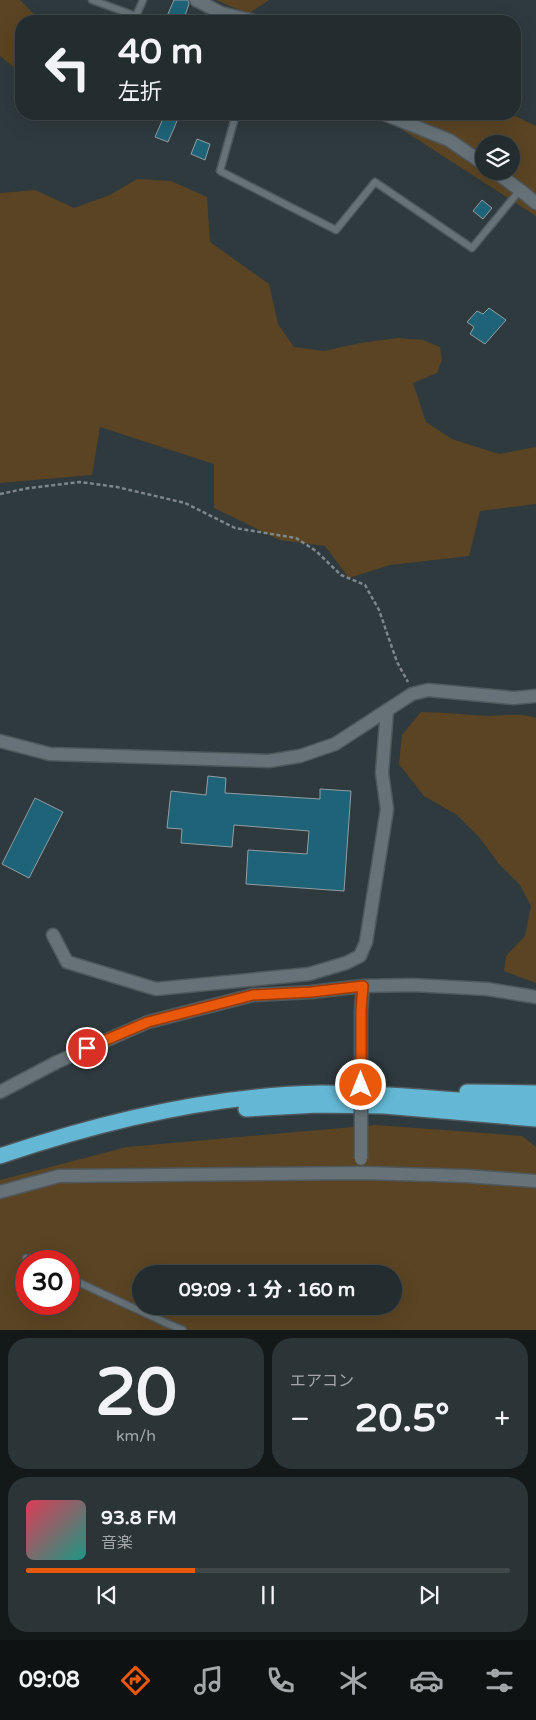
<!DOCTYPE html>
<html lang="ja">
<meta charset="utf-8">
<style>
body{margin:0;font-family:"Varela Round","Noto Sans JP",sans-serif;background:#2b3436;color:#f1f3f6;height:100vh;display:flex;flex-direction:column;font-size:19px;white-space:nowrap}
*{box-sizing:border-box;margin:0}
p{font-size:16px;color:#a3a7aa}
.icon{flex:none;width:28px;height:28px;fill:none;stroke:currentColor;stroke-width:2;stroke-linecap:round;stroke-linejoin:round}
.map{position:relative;height:1330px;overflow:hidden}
.sheet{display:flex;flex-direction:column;gap:8px;padding:8px;background:#131819;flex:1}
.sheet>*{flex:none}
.banner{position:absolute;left:15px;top:15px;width:506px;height:105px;border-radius:20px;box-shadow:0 5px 20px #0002,0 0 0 1px #40484a;background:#232c2e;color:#f1f3f6;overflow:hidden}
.tools{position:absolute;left:475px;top:135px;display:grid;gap:10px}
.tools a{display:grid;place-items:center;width:45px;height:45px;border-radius:50%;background:#232c2e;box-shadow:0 5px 20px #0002,0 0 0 1px #40484a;font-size:25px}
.speed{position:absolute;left:15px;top:1250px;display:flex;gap:10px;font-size:25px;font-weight:700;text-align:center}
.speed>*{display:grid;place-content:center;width:65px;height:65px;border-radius:50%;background:#232c2e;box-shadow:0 5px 20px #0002,0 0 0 1px #40484a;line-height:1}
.speed .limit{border:8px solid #d22;background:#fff;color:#111}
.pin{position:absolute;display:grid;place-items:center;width:42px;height:42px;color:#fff;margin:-21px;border:2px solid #fff;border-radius:50%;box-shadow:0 1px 5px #0007}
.me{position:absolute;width:55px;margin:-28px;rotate:0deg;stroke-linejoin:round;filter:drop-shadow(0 0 4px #0008)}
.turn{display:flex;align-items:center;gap:18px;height:105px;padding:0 20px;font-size:22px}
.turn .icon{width:65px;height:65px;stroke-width:2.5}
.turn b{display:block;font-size:35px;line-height:42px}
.big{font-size:38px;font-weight:800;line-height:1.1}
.sheet .card{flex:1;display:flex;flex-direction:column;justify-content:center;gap:8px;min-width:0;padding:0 18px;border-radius:20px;background:#2b3436}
.sheet .dial{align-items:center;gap:0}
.dial b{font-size:65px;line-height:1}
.song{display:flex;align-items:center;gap:15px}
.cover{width:60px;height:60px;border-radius:8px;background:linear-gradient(135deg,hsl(350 70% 55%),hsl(170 70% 35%))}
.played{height:5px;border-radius:2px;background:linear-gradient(90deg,#ea580c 35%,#40484a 35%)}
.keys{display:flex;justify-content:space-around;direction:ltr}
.heat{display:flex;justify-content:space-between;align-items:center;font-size:28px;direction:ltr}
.sheet .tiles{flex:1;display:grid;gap:8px;grid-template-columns:1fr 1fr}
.card:last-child{grid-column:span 2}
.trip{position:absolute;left:132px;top:1265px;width:270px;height:50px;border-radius:25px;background:#232c2e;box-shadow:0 5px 20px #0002,0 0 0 1px #40484a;font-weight:800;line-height:50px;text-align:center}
.tab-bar{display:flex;height:80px;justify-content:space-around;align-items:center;background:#0e1212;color:#a3a7aa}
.tab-bar .icon{width:35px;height:35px}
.tab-bar .selected{color:#ea580c}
.tab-bar b{font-size:22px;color:#f1f3f6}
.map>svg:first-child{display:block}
</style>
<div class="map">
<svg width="536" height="1330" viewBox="0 0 536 1330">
<rect width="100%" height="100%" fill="#2f3a3e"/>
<path fill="#5a4423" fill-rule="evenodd" d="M0,0h20l21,21h-20v52l-21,-17z
M216,0h53l-21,14z
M378,114h133l25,12v90zM484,144h27v27h-27z
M137,179l34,2 36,16 3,45 59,42 9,40 16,23 30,4 36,-8 38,-5 25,2 17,7 2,13 -5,13 -24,10 13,39 26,17 47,15 37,-7v57l-56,7 -11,45 -79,9 -41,13 -24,-32 -45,-6 -66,-32v-44l-114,-37 -8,48 -92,8v-290l35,-3 39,18 36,-13z
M421,712c23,0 45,3 68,4 15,0 32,-4 47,2v265l-32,-12 2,-15 19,-20 6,-30 -11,-21 -21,-21 -20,-27 -22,-22 -33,-19 -25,-32 3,-29z
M376,1125l146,11 14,11v183h-536v-150l127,-33zM26,1261h43v43h-43zM141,1274h253v32h-253z"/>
<path fill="#1f6378" stroke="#919ea3" d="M174,0h14l1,4 -6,17 -16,-5z
M165,114h15l-12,28 -13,-5z
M197,139l13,5 -5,16 -14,-6z
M482,200l10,8 -9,11 -10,-8z
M489,308l17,12 -21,24 -15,-10 4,-7 -7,-5 10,-11 6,3z
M208,776l18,2 -1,15 95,6v-10l31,2 -7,100 -98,-7 2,-34 59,4 2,-23 -75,-6 -2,22 -51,-4 1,-14 -15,-1 4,-37 35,4z
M35,798l28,14 -34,66 -27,-14z"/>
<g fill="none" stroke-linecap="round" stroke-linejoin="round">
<g stroke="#4f585c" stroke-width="9">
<path id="service" d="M92,0l44,16 7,-16
M236,114l-16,57 116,59 39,-48 97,66 48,-58
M26,1258l8,3
M69,1278l95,44 19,8"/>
</g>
<g stroke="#4f585c" stroke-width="15">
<path id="minor" d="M196,0l25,13 33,8
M384,114l65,26 35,24
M494,171l26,19 16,13
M0,741l50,13 219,7 31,-5 35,-12 77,-50 16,-4 86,8 22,-2
M53,935l14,27 89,27 153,-15 37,-11 14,-7 6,-14 21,-133 -5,-36 5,-63
M361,1011l2,-25
M0,1092l57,-30 91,-40 105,-27 58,-3 52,-6 50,-1 74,4 49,8
M0,1192l59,-16 305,-3 102,3 70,5"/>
</g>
<g stroke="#4f585c" stroke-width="18">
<path id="motorway" d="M467,1092l69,1
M246,1109l72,-4 66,1 152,13
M0,1156c103,-35 212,-61 321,-63 46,0 91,3 136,7 26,2 53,3 79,7"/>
</g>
<path stroke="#7e868a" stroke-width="2.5" stroke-dasharray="4 2.5" stroke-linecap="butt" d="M0,494l29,-6 51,-6 37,5 68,16 50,25 61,10 20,13 25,24 24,10 14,25 18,52 11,20"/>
<use href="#service" stroke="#667277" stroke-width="6"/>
<use href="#minor" stroke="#667277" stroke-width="12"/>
<use href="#motorway" stroke="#64b8d5" stroke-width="15"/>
<g stroke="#4f585c" stroke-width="15" stroke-linecap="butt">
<path id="minor-bridge" d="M361,1159v-148"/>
</g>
<use href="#minor-bridge" stroke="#667277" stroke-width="12"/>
</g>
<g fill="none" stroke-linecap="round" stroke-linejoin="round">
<g stroke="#983908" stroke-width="12">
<path id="route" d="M87,1048l61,-26 105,-27 58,-3 52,-6 -2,25v74"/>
</g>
<use href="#route" stroke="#ea580c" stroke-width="9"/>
</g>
</svg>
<div class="tools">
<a><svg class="icon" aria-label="layers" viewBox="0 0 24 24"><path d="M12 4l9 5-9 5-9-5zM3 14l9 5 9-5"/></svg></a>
</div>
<div class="speed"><div class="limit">30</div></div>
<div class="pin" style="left:87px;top:1048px;background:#d93025"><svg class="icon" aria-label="arrive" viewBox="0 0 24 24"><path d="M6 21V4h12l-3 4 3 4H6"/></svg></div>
<svg class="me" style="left:361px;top:1085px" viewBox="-20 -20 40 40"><circle r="17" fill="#ea580c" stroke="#fff" stroke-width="3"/><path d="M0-11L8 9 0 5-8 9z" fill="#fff"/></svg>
<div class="trip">09:09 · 1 分 · 160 m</div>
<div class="banner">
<div class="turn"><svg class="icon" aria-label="left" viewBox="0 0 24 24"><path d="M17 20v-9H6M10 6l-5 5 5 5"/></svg><div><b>40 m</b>左折</div></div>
</div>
</div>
<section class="sheet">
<div class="tiles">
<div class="card dial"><b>20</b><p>km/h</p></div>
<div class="card"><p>エアコン</p>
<div class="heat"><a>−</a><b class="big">20.5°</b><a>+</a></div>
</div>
<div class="card">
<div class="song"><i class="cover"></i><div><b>93.8 FM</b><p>音楽</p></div></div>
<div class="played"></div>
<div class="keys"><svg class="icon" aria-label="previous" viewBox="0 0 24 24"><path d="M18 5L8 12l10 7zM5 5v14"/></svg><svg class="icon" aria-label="pause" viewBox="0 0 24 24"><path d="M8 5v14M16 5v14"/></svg><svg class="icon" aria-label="next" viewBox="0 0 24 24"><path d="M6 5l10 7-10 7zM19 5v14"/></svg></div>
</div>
</div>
</section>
<nav class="tab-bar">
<b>09:08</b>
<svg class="icon selected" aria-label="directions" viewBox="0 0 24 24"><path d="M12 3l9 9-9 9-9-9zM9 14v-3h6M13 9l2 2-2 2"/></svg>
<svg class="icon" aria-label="music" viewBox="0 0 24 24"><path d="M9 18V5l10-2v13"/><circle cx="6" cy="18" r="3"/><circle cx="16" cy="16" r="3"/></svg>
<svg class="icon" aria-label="phone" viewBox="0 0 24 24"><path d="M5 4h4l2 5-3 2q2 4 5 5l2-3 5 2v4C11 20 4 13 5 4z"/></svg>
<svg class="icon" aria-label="climate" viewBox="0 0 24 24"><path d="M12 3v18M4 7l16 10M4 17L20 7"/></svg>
<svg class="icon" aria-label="car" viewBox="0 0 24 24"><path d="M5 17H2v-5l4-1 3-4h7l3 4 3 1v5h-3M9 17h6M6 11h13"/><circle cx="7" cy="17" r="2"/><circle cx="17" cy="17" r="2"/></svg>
<svg class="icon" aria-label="filters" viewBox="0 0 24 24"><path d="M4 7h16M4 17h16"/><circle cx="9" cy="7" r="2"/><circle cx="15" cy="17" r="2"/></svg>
</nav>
